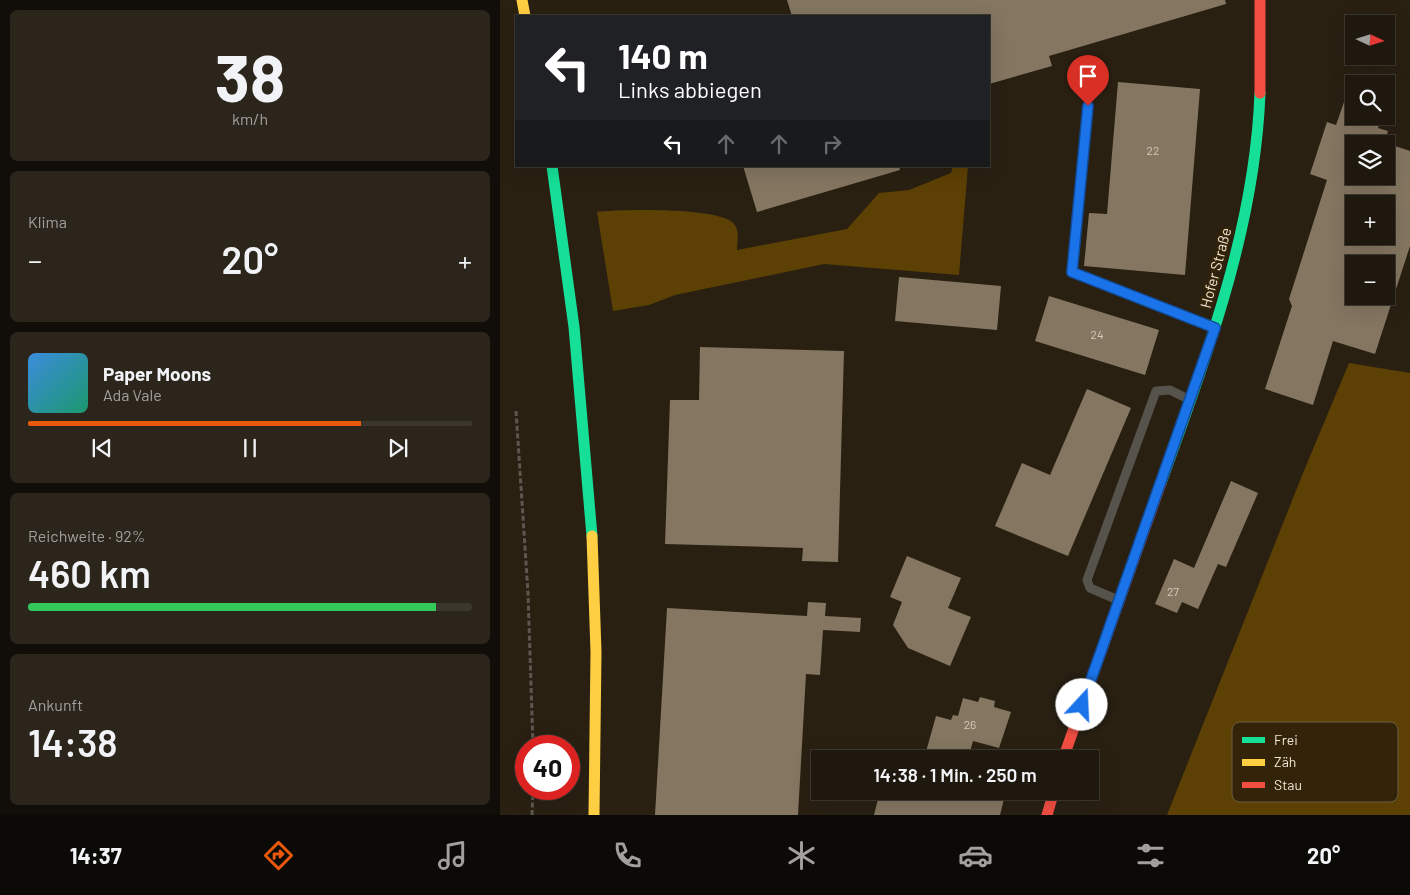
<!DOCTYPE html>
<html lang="de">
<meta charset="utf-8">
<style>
body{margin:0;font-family:Barlow,sans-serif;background:#2c251c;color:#f1f3f6;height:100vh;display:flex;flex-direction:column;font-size:19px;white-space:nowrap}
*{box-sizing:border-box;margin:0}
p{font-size:16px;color:#a1a09e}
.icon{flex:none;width:28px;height:28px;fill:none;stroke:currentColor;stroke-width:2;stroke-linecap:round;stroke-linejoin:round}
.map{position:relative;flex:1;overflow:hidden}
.panel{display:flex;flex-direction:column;gap:10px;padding:10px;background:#110d08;width:500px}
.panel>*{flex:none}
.guide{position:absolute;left:15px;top:15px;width:475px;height:152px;border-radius:0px;box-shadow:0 5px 20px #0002,0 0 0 1px #3c372e;background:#202124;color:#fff;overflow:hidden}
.needle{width:32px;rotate:94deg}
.fabs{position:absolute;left:845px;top:15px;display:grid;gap:10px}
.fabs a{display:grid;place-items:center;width:50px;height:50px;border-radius:0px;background:#1f180e;box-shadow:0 5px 20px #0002,0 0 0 1px #3c372e;font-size:25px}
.speed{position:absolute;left:15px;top:735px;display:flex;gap:10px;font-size:25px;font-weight:700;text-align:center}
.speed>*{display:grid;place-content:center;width:65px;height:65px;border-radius:50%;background:#1f180e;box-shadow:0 5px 20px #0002,0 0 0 1px #3c372e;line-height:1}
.speed .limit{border:8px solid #d22;background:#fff;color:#111}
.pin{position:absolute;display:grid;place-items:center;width:42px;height:42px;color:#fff;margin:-51px -21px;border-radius:50% 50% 50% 0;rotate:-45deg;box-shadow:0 0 5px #0007}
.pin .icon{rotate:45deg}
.me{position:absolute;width:55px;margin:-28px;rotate:20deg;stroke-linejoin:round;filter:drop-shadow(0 0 4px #0008)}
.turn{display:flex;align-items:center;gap:18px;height:105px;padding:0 20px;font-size:22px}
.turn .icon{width:65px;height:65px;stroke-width:2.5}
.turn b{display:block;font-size:35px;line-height:42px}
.lanes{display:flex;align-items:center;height:48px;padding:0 20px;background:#0003;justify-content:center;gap:25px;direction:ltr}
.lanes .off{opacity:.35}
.big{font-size:38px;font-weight:600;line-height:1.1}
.panel .widget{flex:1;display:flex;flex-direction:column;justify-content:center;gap:8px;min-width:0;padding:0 18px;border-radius:8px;background:#2c251c}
.panel .dial{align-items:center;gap:0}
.dial b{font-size:65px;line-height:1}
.song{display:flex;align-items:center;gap:15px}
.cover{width:60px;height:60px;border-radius:8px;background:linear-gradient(135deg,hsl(210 70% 55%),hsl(160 70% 35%))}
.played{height:5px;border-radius:2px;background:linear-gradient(90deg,#ea580c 75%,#3c372e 75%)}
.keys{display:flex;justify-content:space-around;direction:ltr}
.heat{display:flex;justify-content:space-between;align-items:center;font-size:28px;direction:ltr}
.charge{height:8px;border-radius:4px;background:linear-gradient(90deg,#34c759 92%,#3c372e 0)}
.trip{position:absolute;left:311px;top:750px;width:288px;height:50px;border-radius:0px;background:#1f180e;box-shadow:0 5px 20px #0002,0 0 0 1px #3c372e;font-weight:600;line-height:50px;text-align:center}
.menu{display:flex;height:80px;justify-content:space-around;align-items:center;background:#0c0a06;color:#a1a09e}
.menu .icon{width:35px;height:35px}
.menu .selected{color:#ea580c}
.menu b{font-size:22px;color:#f1f3f6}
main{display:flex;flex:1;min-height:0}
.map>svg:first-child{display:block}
</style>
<main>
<section class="panel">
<div class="widget dial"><b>38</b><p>km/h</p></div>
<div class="widget"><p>Klima</p>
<div class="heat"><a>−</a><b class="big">20°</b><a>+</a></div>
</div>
<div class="widget">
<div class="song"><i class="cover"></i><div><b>Paper Moons</b><p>Ada Vale</p></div></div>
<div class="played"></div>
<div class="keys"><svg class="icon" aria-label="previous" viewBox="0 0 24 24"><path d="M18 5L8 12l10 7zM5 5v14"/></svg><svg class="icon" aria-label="pause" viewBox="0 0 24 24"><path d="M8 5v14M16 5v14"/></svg><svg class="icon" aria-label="next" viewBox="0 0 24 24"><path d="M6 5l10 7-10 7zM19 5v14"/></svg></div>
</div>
<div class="widget"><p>Reichweite · 92%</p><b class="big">460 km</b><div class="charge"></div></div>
<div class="widget"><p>Ankunft</p><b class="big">14:38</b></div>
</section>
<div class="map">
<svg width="910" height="815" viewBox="0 0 910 815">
<rect width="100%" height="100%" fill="#292012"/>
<path fill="#5d4004" d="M453,166h15l-9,109 -135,-11 -149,31 -26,10 -36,6 -16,-99c21,-3 126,-5 137,12 6,7 3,18 3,26l110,-21 32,-36 30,-3 42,-17z
M849,363l61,10v442h-243l136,-342z"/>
<path fill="#847661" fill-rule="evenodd" d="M287,0h438l1,4 -177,52 3,10 -63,18v-68h-197z
M618,82l82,7 -15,186 -101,-9 5,-53 18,1z
M851,82h3v34h28l-4,12 10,3 -4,13h-30v32h32v-33l24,8v95l-35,108 -42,-13 -20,64 -48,-16 27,-83 -3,-7 38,-119 -17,-6 17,-52 9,3zM854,204h32v32h-32zM854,264h32v32h-32z
M243,166h156l1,4 -143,42z
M399,277l102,9 -4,44 -102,-9z
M549,296l110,34 -14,45 -110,-34z
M200,347l144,4 -6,211 -36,-1 1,-13 -138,-4 5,-144h29z
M587,389l44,19 -63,148 -73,-30 27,-63 28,12z
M731,481l27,12 -32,74 -8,-3 -20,45 -16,-7 -5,11 -22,-9 19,-45 20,9z
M407,556l54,22 -13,30 23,9 -21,49 -42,-18 -15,-23 9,-23 -12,-5z
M308,602l18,1 -1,13 36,2 -1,14 -37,-2 -3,45 -14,-1 -8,141h-143l12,-207 140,8z
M480,697l15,4 -1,6 17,5 -12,36 -26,-7 -5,18h-44l12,-43 15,4 2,-5 5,1 5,-18 15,4z
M380,791h126l-6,24h-126z"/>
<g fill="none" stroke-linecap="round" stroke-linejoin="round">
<path stroke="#5d574f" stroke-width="3" stroke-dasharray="5 2.5" stroke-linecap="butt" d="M16,411l12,182 5,153
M32,815l1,-26"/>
<path stroke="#56534d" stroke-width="9" d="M588,106l-16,166 143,56
M618,600l-28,-12 -3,-8 69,-189 14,-1 20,10"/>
<path stroke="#16e098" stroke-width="11" d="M52,166l22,161 18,209
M661,483c45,-126 94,-254 99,-390"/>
<path stroke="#ffcf43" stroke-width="11" d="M22,0l3,16
M92,536l4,116 -2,163"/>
<path stroke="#f24e42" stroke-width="11" d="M760,0v93
M563,759l98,-276
M547,815l7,-24"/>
</g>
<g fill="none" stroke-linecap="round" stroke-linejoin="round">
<g stroke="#114b97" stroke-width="12">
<path id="route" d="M582,705l133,-377 -143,-56 16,-166"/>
</g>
<use href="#route" stroke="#1a73e8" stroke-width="9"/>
</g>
<g text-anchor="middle" stroke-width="5" stroke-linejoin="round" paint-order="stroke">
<g font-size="12" fill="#d6cbba">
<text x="653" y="155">22</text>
<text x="597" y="339">24</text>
<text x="673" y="596">27</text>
<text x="470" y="729">26</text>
</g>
<g font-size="15" fill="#f2e7d8" stroke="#332308">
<text transform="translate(716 268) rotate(-75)" y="5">Hofer Straße</text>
</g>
</g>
<rect x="732" y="722" width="166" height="80" rx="8" fill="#332308" stroke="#6c5e46" stroke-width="1"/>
<rect x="742" y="737" width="23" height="6" fill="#16e098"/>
<rect x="742" y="759" width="23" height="7" fill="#ffcf43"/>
<rect x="742" y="782" width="23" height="6" fill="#f24e42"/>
<g font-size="14" fill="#f2e7d8">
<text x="774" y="745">Frei</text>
<text x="774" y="767">Zäh</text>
<text x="774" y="790">Stau</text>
</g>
</svg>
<div class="fabs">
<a><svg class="needle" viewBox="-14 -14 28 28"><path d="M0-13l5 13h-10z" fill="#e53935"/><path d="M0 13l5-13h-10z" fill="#a1a09e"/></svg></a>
<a><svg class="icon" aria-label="search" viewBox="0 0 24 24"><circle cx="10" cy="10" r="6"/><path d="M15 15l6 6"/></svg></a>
<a><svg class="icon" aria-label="layers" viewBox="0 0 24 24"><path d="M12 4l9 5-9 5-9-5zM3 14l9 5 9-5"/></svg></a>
<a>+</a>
<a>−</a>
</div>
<div class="speed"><div class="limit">40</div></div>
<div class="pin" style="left:588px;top:106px;background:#d93025"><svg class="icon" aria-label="arrive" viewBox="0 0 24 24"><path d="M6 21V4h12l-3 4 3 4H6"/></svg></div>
<svg class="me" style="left:582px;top:705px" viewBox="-20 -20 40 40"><circle r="19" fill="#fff"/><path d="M0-13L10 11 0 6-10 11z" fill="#1a73e8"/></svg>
<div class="trip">14:38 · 1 Min. · 250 m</div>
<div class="guide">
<div class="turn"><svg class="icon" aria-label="left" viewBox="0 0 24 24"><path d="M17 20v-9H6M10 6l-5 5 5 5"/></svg><div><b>140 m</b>Links abbiegen</div></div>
<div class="lanes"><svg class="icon" aria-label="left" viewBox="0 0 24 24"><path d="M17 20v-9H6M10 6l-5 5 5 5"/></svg><svg class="icon off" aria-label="ahead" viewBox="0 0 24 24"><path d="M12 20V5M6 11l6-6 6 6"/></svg><svg class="icon off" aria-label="ahead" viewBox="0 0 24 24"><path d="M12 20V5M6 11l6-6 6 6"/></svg><svg class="icon off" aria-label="right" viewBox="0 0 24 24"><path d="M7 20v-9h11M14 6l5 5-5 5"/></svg></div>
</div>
</div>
</main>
<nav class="menu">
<b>14:37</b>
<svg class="icon selected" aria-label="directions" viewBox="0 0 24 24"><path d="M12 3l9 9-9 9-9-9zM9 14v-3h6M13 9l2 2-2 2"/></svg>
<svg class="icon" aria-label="music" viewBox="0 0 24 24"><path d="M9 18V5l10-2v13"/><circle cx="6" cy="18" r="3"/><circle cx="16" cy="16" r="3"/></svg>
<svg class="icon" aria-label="phone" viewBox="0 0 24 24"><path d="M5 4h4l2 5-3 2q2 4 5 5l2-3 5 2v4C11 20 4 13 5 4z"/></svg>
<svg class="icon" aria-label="climate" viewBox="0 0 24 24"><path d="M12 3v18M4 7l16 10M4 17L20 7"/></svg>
<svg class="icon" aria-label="car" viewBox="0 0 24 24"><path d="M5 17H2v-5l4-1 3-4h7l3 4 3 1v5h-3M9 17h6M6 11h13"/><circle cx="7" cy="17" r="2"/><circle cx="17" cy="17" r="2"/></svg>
<svg class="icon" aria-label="filters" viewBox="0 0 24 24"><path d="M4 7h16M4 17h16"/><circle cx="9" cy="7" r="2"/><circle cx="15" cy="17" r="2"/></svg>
<b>20°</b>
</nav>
